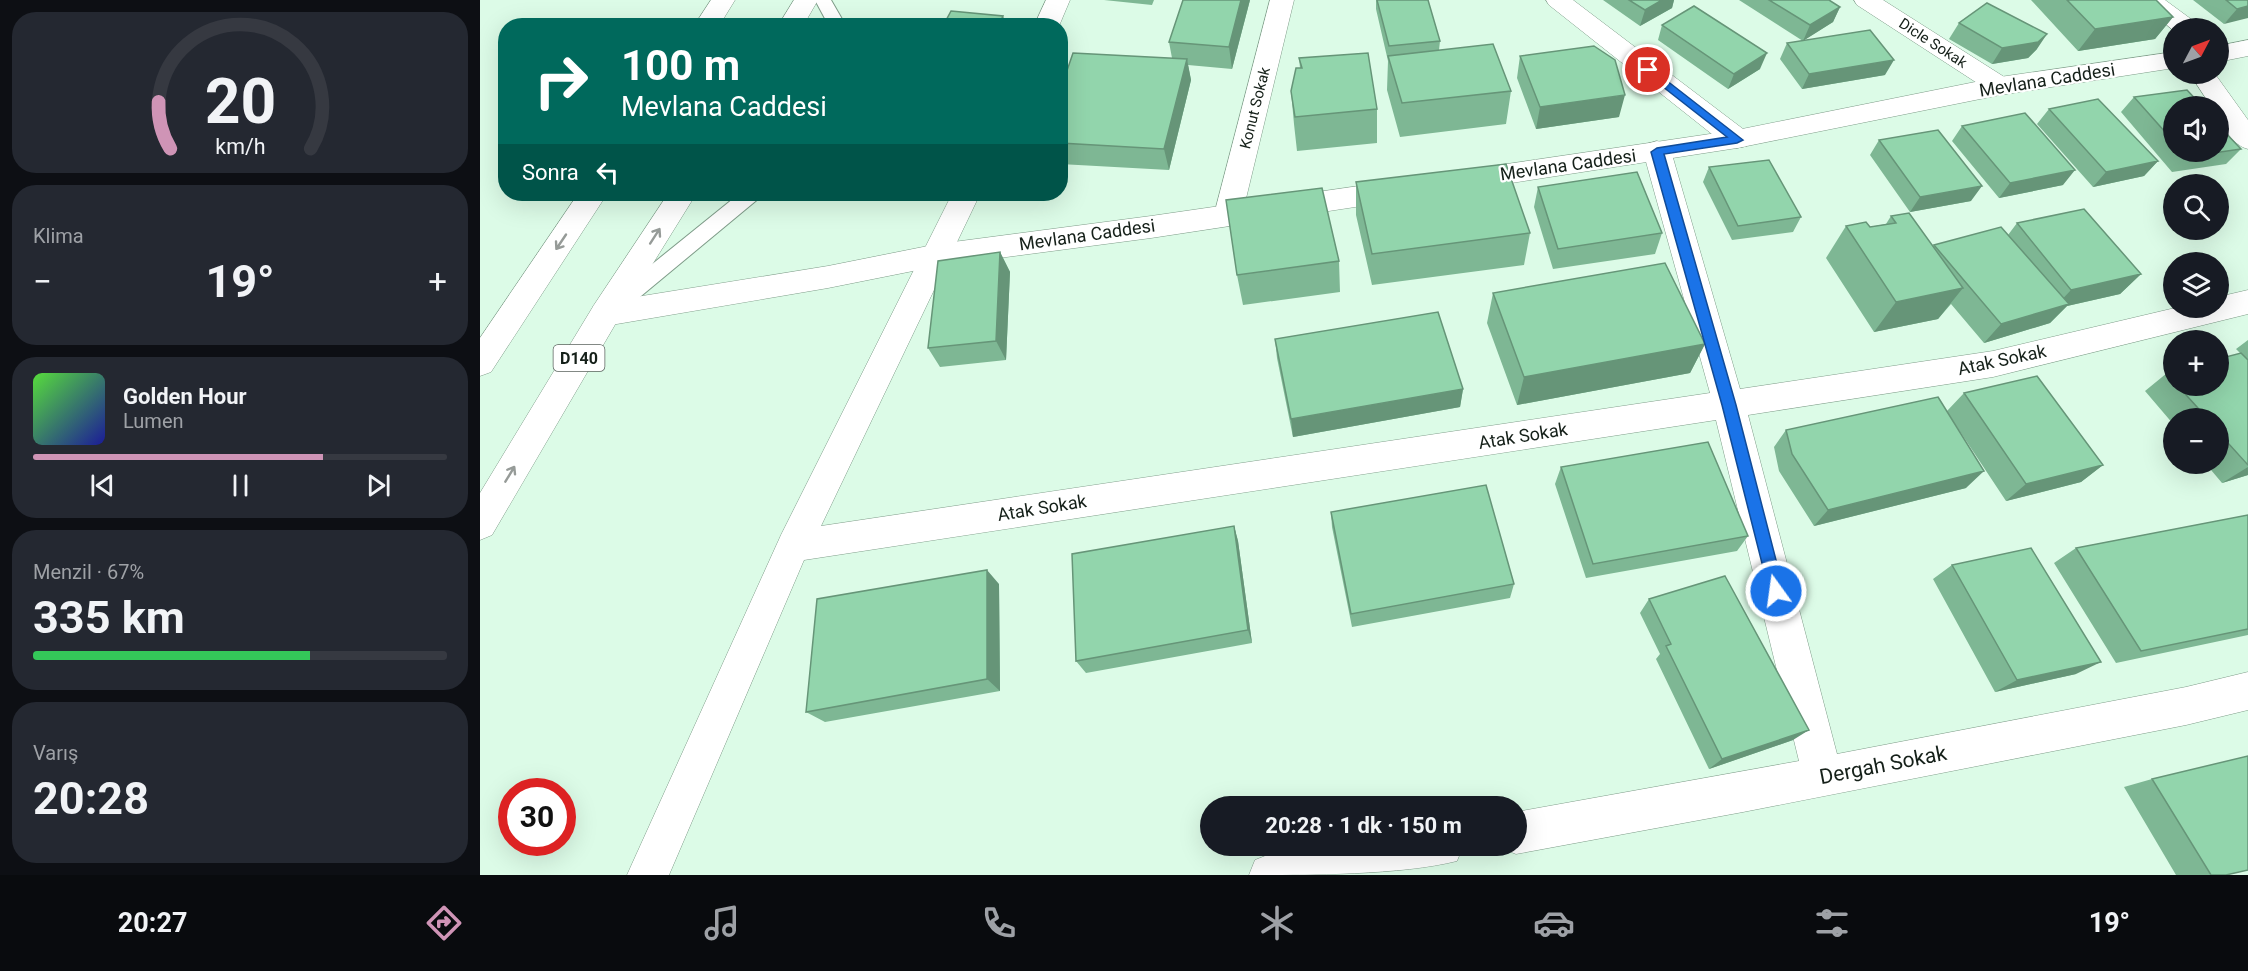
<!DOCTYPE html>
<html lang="tr">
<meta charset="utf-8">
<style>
body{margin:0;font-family:Roboto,sans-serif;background:#242831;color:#f1f3f6;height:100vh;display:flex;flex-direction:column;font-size:22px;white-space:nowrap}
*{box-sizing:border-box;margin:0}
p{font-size:20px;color:#9ea1a6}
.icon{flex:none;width:33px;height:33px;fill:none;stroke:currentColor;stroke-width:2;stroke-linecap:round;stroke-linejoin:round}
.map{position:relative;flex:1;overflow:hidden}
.side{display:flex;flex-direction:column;gap:12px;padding:12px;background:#0d0f14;width:480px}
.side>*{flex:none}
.banner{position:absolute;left:18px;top:18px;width:570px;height:183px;border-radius:24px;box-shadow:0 6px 24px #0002;background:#00695c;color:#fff;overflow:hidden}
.needle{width:39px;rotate:49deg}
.controls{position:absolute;left:1683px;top:18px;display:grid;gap:12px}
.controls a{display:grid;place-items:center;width:66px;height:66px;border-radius:50%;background:#171b24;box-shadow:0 6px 24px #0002;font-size:30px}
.speed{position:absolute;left:18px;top:778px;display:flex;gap:12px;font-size:30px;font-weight:700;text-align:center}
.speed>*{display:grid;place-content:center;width:78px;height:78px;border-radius:50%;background:#171b24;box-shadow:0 6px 24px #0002;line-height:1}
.speed .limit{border:9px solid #d22;background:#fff;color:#111}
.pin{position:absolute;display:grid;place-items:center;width:51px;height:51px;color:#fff;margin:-26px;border:3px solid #fff;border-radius:50%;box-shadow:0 2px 6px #0007}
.me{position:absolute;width:66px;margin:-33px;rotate:346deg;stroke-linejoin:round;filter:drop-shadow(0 0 4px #0008)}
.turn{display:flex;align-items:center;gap:21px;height:126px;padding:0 24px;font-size:27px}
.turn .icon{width:78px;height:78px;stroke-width:2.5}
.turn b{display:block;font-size:42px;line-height:51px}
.then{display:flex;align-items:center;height:57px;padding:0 24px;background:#0003;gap:12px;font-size:22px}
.big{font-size:45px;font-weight:700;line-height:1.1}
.side .tile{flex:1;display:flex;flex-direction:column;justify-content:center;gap:9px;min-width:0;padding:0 21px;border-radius:24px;background:#242831}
.side .dial{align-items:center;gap:0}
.dial svg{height:156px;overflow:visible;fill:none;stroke:#363941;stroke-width:7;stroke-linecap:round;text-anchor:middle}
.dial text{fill:#f1f3f6;stroke:none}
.song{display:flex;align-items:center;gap:18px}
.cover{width:72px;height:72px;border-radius:9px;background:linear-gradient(135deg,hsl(110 70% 55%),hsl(240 70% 35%))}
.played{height:6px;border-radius:3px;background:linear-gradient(90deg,#cf94b6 70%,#363941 70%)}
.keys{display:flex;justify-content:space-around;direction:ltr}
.heat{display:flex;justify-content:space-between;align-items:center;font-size:33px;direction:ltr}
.charge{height:9px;border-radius:4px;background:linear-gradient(90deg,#34c759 67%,#363941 0)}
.trip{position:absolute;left:720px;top:796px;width:327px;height:60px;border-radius:30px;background:#171b24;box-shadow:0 6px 24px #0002;font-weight:700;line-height:60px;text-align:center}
.menu{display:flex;height:96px;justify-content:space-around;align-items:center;background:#090b0e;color:#9ea1a6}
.menu .icon{width:42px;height:42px}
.menu .active{color:#cf94b6}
.menu b{font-size:27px;color:#f1f3f6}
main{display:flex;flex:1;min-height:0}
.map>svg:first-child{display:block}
</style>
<main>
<section class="side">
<div class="tile dial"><svg viewBox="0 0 100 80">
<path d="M14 69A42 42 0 1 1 86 69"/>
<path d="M14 69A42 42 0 0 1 8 45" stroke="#cf94b6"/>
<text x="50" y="56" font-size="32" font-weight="700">20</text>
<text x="50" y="72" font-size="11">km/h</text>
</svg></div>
<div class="tile"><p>Klima</p>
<div class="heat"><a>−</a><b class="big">19°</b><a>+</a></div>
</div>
<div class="tile">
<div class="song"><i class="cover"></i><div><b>Golden Hour</b><p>Lumen</p></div></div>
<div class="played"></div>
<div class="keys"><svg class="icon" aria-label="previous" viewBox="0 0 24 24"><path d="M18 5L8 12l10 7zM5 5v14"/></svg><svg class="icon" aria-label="pause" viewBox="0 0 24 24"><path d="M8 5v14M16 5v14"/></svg><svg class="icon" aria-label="next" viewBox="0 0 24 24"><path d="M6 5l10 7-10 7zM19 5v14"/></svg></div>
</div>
<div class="tile"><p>Menzil · 67%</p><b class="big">335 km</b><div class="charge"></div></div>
<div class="tile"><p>Varış</p><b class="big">20:28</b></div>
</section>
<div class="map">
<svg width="1768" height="875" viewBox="0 0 1768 875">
<rect width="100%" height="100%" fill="#dcfbe7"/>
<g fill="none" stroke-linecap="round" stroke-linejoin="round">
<g stroke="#7f9c89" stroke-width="2">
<path id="service" d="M335,0h16l15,26h-17z
M259,194h22l-3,5 -135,112 -7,2 -7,-2 -3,-6 3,-6z"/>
</g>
<g stroke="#7f9c89" stroke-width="1">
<path id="minor" d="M566,0h24l-11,26h-25z
M790,0h24l-52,215 -4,7 -10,4 -10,-4 -4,-7z
M1066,0h27l174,132 3,7 -3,7 -10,2 -10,-2 -178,-141z
M1374,0h29l126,80 4,6 -4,6 -9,3 -9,-3 -134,-87z
M1658,0h27l30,22 3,6h-24v3z
M1710,74h25l33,46v29c-16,-4 -30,-26 -30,-43h-7z
M1177,141l10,3 4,7 69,238 253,-38 182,-43h43v-11l30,-7v24l-255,63 -245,38 89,339 349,-67 62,-15v38l-62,15 -443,87 -227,42 -15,-6 15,-2v-34l283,-51 -83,-341 -912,140 -135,315h-42l154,-340 171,-341h28l-159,332 889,-133 -67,-242 4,-7z
M838,846h145l-6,15c-56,14 -147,14 -208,14l6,-15 15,-6z"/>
</g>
<g stroke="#7f9c89" stroke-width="1">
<path id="tertiary" d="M1768,40v16l-30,6v-16z
M1694,52v16l-174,27 -263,53 -271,42 -10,-3 -4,-7 4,-7 10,-3 271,-40 263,-53z
M921,180l10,3 4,7 -4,7 -10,3 -250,38 -213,28 -110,22 -223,38 -11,-3 -4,-9 4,-9 11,-3 223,-36 110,-22 213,-28z"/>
</g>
<g stroke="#7f9c89" stroke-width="1">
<path id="trunk" d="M231,0h24l-16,26h-25z
M314,0h24l-15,26h-25z
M98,194h29l-116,178 -11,4v-38z
M188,194h28l-80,129 -124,212 -12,5v-47l114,-188z"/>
</g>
<use href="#service" fill="#fff" fill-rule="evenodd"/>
<use href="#minor" fill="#fff" fill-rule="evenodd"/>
<use href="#tertiary" fill="#fff" fill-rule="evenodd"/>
<use href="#trunk" fill="#fff" fill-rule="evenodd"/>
</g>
<path fill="#7eb794" d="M624,0h50l-2,5z
M770,0l-18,69 -44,-4 3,15 -22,90 -109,-6v-73l112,-33 -3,-16z
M896,0h52l12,41 -1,9 72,41 -5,33 -106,13 -13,-47 1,-29 -12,-52z
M1123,0h71l-2,8 -32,18z
M1259,0h90l11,7 -7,15 -29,18 81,35 -83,14 -22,-30 7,-16 16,-2z
M1551,0h125l17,17 -18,22 -77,12z
M1713,0h55l-24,24z
M1479,23l78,26 -9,9 -36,6 -43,-25z
M1182,25l98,44 -32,20 -70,-49z
M1040,56l99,61 -83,12 -19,-51z
M819,58l78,51v34l-80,8 -3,-27 -3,-33 9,-23z
M1654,97l40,9v46h44l23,-3 -15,15 -54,8 -51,-60z
M1569,109l109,52 -14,15 -51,11 -56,-63z
M1482,126l101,59 -64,13 -47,-57z
M1399,140l92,61 -61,11 -40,-57z
M1229,167l92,50 -8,15 -61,8 -29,-58z
M876,182l174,51 -6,32 -152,20 -16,-70z
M1058,187l124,46 -7,21 -102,15 -19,-62z
M1411,216l42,30 1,-1 74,-10 9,-12 124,51 -21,20 -53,12 -17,17 -66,20 -33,-39 -13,15 -64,13 -48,-74 20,-32 24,1 16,-3z
M520,252l10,20 -4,88 -66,7 -12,-19z
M859,261l1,31 -97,13 -6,-30z
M1013,293l212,51 -15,29 -173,32 -30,-82z
M795,339l188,50 -3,18 -167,30 -16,-79z
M1768,340v135l-26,8 -16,-19h12v-46h-44v7l-29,-34 22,-18 7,-2v15h44l22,-33 -4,-4z
M1484,393l139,72 -22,17 -75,19 -55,-83 15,70 -152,38 -35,-55 -5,-24 12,-17 161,-19z
M1081,467l187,69 -11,15 -151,27 -31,-94z
M851,512l183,72 -4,14 -158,29 -20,-100z
M1768,515v120l-132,28 -62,-100 22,-15z
M754,526l4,15 14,102 -166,30 -10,-12z
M1472,565l124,109 -81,18 -62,-113z
M519,584l1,107 -175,31 -19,-10z
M1169,599l144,141 -84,29 -53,-110 4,-5 -20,-41z
M1672,779l74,96h-50l-52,-88z"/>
<path fill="#669578" d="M761,0h9l-18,69 -3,-22z
M1182,0h12l-2,8 -32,18 5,-16z
M1768,6v12l-24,6 13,-15z
M1360,7l-7,15 -30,19 7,-16z
M523,16l4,10h-9z
M1693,17l-18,22 -77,12 17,-22z
M1567,34l-10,15 -9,9 -36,6 10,-16z
M1287,53l-7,16 -32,20 6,-15z
M707,59l4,21 -22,90 -5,-21z
M1414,60l-9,15 -83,14 7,-15z
M1145,95l-6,22 -83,12 4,-22z
M1678,161l-14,15 -51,11 13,-15z
M1595,170l-12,15 -64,13 11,-15z
M1502,186l-11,15 -61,11 10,-15z
M520,252l10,20 -4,88 -10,-19z
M1661,274l-21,20 -53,12 -17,17 -66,20 17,-19 53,-16 17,-18z
M1483,288l-25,31 -64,13 22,-30z
M1225,344l-15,29 -173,32 7,-28z
M983,389l-3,18 -167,30 -2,-18z
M1623,465l-22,17 -75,19 20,-17z
M1768,467v8l-26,8z
M1504,471l-18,17 -152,38 14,-16z
M754,526l4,15 14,102 -4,-13z
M507,570l12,14 1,107 -13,-12z
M1621,662l-25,12 -81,18 22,-12z
M1329,730l-16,10 -84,29 13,-10z"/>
<path fill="#92d5ac" stroke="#669578" stroke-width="1.5" d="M703,0h58l-12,47 -60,-5z
M897,0h51l12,41 -51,5z
M1149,0h33l-17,10z
M1289,0h60l11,7 -30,18z
M1587,0h89l17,17 -78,12z
M1746,0h22v6l-11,3z
M1507,3l60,31 -9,8 -36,6 -43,-25z
M1214,6l73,47 -33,21 -72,-49z
M471,11l52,5 -5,10h-55z
M1390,30l24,30 -85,14 -22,-31z
M1013,44l18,47 -109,12 -14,-47z
M1114,46l21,14 10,35 -85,12 -20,-51z
M593,53l114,6 -23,90 -104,-6v-52z
M888,53l9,56 -82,8 -4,-26 5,-23h6l-3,-10z
M1707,90l15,16h-28v36l-40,-45z
M1618,99l60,62 -52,11 -57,-63z
M1545,113l50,57 -65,13 -48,-57z
M1738,125l23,24 -55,8 -4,-5h36z
M1458,130l44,56 -62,11 -41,-57z
M1289,160l32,57 -63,9 -29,-59z
M1026,164l24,69 -158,21 -16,-72z
M1157,172l25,61 -104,16 -20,-62z
M842,188l17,73 -102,14 -11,-75z
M1604,209l57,65 -70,16 -54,-67z
M1429,213l54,75 -67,14 -50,-76 20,-4 4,5 26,-4 -5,-7z
M1521,227l68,77 -68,20 -67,-79z
M520,252l-4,89 -68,7 10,-87z
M1185,263l40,81 -181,33 -31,-84z
M958,312l25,77 -172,30 -16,-80z
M1761,353l7,7v105l-30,-33v-14h-11l-29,-32h40v-27z
M1694,371v9l-7,-7z
M1557,376l66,89 -77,19 -62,-91z
M1458,397l46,74 -156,39 -36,-56 -6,-24z
M1228,442l40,94 -155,28 -32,-97z
M1006,485l28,99 -163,30 -20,-102z
M1768,515v114l-107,22 -65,-103z
M754,526l14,104 -172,31 -4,-107z
M1551,548l70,114 -84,18 -65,-115z
M507,570v109l-181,33 11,-113z
M1245,576l84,154 -87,29 -56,-113 5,-2 -22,-45z
M1768,756v114l-22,5h-15l-59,-96z"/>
<defs><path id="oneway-shaft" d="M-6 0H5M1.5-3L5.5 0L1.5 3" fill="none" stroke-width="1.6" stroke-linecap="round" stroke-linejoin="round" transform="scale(1.5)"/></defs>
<g stroke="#969b98">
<use href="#oneway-shaft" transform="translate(175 236) rotate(-57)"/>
<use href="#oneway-shaft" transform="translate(81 242) rotate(124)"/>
<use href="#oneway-shaft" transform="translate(30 474) rotate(-59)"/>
</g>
<path fill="#1a73e8" stroke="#114b97" stroke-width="1.5" d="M1168,66l95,74 -6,3 -73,11 72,251 48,186 -3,5 -5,2 -5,-2 -2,-5 -47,-186 -71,-253 6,-4 70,-11 -83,-65 -2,-2z"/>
<g text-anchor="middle" stroke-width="4.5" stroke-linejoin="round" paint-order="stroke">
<g font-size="15" fill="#152019" stroke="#fff">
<text transform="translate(1453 43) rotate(33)" y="5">Dicle Sokak</text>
<text transform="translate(775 108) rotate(-76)" y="5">Konut Sokak</text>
</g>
<rect fill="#fff" stroke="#5b635e" stroke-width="1.5" x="73.5" y="345" width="51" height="26" rx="4.5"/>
<g font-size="16" font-weight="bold" fill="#152019">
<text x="99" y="364">D140</text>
</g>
<g font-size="18" fill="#152019" stroke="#fff">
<text transform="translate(1567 80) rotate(-9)" y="6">Mevlana Caddesi</text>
<text transform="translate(1088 165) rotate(-8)" y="6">Mevlana Caddesi</text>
<text transform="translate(607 235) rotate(-8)" y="6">Mevlana Caddesi</text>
<text transform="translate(1522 360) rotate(-12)" y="6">Atak Sokak</text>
<text transform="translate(1043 436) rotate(-9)" y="6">Atak Sokak</text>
<text transform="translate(562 508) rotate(-9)" y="6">Atak Sokak</text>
</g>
<g font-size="21" fill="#152019" stroke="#fff">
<text transform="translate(1403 765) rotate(-11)" y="7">Dergah Sokak</text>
</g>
</g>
</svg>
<div class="controls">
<a><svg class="needle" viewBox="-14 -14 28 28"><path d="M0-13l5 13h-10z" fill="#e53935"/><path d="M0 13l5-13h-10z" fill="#9ea1a6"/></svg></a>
<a><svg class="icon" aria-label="sound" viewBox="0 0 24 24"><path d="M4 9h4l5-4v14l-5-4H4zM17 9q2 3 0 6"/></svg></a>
<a><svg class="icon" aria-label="search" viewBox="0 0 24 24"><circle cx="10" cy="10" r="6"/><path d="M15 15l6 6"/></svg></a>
<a><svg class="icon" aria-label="layers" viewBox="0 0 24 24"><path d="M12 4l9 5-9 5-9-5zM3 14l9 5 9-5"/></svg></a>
<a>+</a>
<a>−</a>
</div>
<div class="speed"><div class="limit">30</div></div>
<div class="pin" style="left:1168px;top:70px;background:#d93025"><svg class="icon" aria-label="arrive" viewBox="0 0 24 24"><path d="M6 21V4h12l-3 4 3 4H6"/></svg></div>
<svg class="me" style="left:1296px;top:591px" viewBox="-20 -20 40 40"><circle r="17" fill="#1a73e8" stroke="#fff" stroke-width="3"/><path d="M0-11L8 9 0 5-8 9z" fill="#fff"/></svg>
<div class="trip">20:28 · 1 dk · 150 m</div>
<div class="banner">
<div class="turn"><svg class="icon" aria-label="right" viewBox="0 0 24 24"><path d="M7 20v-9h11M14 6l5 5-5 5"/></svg><div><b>100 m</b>Mevlana Caddesi</div></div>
<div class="then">Sonra<svg class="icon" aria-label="left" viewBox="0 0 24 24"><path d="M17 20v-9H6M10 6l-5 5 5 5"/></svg></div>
</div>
</div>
</main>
<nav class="menu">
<b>20:27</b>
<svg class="icon active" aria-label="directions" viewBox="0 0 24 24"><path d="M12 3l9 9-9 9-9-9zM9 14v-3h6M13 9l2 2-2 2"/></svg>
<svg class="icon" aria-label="music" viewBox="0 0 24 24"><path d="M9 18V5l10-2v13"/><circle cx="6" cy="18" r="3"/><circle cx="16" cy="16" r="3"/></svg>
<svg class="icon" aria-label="phone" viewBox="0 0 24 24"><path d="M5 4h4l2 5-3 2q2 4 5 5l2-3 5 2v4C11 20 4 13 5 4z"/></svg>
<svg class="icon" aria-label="climate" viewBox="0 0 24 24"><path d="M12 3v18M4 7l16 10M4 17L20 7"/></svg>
<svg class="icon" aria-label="car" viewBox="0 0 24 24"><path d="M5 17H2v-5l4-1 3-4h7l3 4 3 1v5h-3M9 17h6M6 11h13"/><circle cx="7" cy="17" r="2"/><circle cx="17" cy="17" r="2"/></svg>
<svg class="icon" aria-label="filters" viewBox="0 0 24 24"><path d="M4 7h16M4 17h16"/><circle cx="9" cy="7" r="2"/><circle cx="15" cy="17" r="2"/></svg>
<b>19°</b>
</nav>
